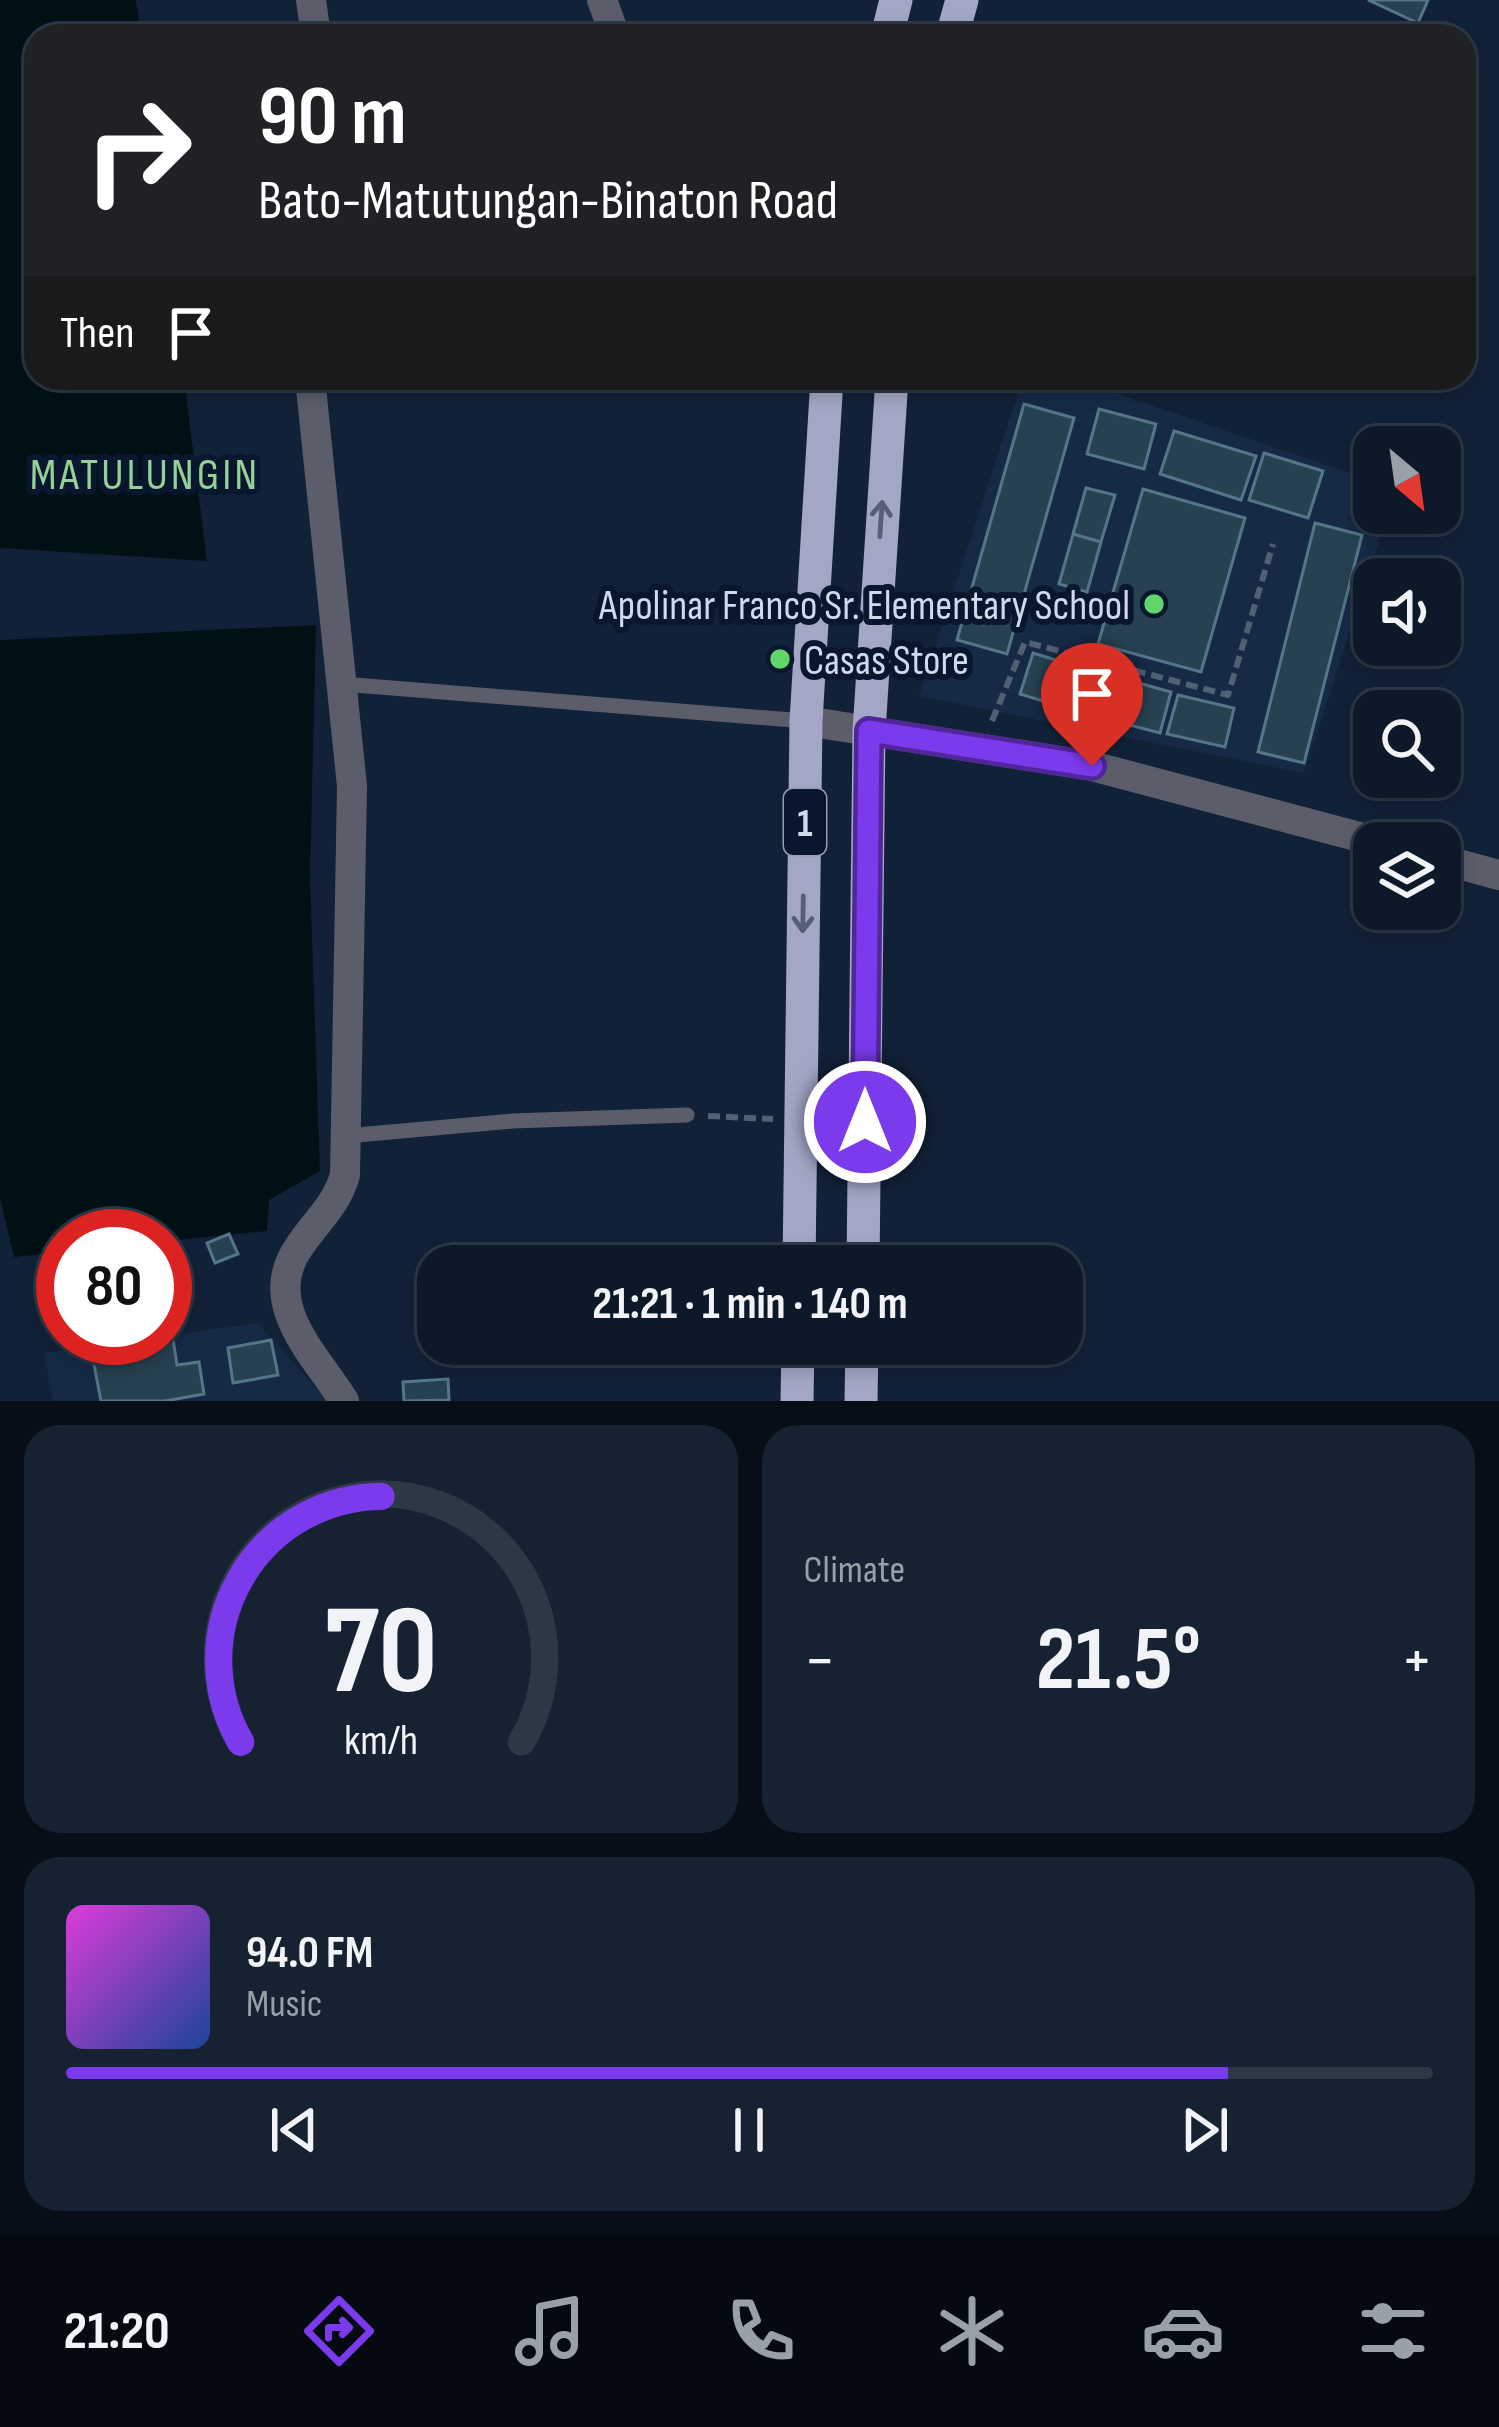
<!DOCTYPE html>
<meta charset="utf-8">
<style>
body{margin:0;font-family:"Sofia Sans Condensed",sans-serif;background:#162231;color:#f1f3f6;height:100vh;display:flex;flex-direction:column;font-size:45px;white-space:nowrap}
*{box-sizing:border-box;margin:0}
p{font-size:39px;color:#9aa0a8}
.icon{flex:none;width:66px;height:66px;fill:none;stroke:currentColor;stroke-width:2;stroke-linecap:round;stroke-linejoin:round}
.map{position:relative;height:1401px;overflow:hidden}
.drawer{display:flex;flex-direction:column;gap:24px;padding:24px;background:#070e17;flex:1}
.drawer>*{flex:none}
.guide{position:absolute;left:24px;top:24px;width:1452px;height:366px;border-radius:36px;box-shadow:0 6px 18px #0003,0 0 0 3px #2d3846;background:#202124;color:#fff;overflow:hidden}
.needle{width:78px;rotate:151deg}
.fabs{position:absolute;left:1353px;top:426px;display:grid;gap:24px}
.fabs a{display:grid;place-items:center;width:108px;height:108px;border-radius:24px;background:#0d1929;box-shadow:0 6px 18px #0003,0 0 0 3px #2d3846;font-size:60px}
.speed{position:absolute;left:36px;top:1209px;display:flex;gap:24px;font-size:60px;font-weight:700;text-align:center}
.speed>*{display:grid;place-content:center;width:156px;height:156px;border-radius:50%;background:#0d1929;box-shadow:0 6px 18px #0003,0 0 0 3px #2d3846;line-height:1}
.speed .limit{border:18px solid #d22;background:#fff;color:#111}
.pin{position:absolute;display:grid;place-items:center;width:102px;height:102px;color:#fff;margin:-123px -51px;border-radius:50% 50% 50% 0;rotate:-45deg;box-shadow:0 0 12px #0007}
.pin .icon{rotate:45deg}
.me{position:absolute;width:132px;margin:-66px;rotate:0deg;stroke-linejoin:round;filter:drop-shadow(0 0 9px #0008)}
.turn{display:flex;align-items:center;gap:42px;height:252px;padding:0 36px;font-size:54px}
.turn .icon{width:156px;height:156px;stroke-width:2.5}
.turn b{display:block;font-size:84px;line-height:102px}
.then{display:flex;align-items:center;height:114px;padding:0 36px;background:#0003;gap:24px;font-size:45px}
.big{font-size:90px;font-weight:700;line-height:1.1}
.drawer .tile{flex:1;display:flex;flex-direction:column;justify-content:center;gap:18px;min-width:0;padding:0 42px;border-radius:36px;background:#162231}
.drawer .dial{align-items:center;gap:0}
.dial svg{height:312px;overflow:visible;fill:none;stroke:#2d3846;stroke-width:7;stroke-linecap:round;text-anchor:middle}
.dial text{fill:#f1f3f6;stroke:none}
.song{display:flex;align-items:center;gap:36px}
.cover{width:144px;height:144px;border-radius:18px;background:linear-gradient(135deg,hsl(300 70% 55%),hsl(220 70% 35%))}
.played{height:12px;border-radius:6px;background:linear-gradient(90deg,#7c3aed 85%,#2d3846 85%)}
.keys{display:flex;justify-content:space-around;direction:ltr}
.heat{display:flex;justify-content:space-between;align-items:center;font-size:66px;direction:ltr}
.drawer .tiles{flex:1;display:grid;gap:24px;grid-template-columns:1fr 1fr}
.tile:last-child{grid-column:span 2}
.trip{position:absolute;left:417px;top:1245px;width:666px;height:120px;border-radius:36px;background:#0d1929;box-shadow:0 6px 18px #0003,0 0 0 3px #2d3846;font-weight:700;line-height:120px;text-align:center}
.tabs{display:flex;height:192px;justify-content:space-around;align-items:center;background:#050a10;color:#9aa0a8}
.tabs .icon{width:84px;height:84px}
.tabs .current{color:#7c3aed}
.tabs b{font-size:54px;color:#f1f3f6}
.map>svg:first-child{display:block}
</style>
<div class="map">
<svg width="1499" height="1401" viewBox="0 0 1499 1401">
<rect width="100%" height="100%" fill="#112137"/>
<path fill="#162a46" d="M1023,378h48l303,103v32h14l-84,260 -385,-77z
M258,1323l69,78h-274l-9,-48z"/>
<path fill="#001116" d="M0,0h136l5,36h-105v342h148l23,183 -207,-13z
M316,625l-6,252 10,294 -51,29 -2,31 -102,10v-5h-102v16l-49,5 -14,-59v-558z"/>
<path fill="#274150" stroke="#557589" stroke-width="3" d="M1368,0h60l-10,23z
M1024,404l50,14 -67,236 -50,-14z
M1099,409l57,15 -12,45 -57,-15z
M1174,431l82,25 -15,44 -81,-26z
M1264,453l59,18 -15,47 -59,-18z
M1086,488l29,7 -14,47 -28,-8z
M1143,489l102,29 -44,154 -103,-28z
M1315,523l47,12 -58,228 -46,-11z
M1073,534l28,8 -14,50 -28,-8z
M1033,653l65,20 -13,41 -65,-20z
M1103,673l68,19 -11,41 -69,-18z
M1178,695l56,13 -9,39 -58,-13z
M229,1234l9,20 -23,9 -8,-20z
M173,1339l4,26 22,-3 5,32 -39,7h-64l-9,-47z
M271,1340l7,35 -45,8 -5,-35z
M448,1379l1,21 -45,1 -1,-19z"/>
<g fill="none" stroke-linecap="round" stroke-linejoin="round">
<path stroke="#526074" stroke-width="6" stroke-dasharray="12 6" stroke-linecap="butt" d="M987,29l108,7
M992,721l33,-79 203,53 45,-151
M708,1116l65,3"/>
<path stroke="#5c5d6b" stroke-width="15" d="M342,684l463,37
M346,1136l166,-15 175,-6"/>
<path stroke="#5c5d6b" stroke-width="30" d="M311,0l5,36
M602,0l13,36
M310,378l42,408 -7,389c-9,31 -29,46 -46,72 -40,57 17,108 45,154"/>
<path stroke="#5c5d6b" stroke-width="30" d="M806,721l286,45 290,77
M1440,859l59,16"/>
<path stroke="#a3a6c5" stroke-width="33" d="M887,36l9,-36
M952,36l10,-36
M799,1266l7,-545 21,-343
M863,1266l6,-535 23,-353
M797,1401l1,-57
M861,1401l1,-57"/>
</g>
<defs><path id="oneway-shaft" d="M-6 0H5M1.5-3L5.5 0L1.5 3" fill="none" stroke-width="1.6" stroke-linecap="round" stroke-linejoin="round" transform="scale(3)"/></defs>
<g stroke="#565e79">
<use href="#oneway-shaft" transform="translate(881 519) rotate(-86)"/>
<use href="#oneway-shaft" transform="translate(803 914) rotate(91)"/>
</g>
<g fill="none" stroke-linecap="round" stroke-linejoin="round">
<g stroke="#51269a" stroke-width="30">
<path id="route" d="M865,1122l4,-391 223,35"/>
</g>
<use href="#route" stroke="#7c3aed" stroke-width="21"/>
</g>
<g fill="#60d56a" stroke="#08172d" stroke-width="4.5">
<circle cx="1154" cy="604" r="12"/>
<circle cx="780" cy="659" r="12"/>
</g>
<g text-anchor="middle" stroke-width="12" stroke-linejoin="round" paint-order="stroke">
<rect fill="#08172d" stroke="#94a0b1" stroke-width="3" x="784" y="789" width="42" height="66" rx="9"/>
<g font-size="39" font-weight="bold" fill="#d0daea">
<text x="805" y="836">1</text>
</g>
<g font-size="42" fill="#d0daea" stroke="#08172d" text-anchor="end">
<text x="1130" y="619">Apolinar Franco Sr. Elementary School</text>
<text x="804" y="674" text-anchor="start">Casas Store</text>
</g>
<g font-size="45" letter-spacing="3" fill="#95d097" stroke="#08172d">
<text x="145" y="489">MATULUNGIN</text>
</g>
</g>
</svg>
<div class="fabs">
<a><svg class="needle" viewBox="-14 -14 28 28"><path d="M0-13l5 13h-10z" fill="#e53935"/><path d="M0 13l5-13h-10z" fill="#9aa0a8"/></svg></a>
<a><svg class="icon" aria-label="sound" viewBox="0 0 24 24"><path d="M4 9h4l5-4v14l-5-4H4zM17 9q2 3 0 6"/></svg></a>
<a><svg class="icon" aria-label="search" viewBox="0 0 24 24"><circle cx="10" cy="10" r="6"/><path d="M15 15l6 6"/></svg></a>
<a><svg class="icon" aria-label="layers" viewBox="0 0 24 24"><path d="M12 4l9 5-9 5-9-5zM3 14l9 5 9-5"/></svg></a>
</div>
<div class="speed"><div class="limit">80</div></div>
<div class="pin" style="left:1092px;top:766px;background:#d93025"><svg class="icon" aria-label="arrive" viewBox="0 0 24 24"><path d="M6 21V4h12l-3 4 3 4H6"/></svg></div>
<svg class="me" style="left:865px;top:1122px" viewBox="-20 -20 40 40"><circle r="17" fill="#7c3aed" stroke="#fff" stroke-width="3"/><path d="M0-11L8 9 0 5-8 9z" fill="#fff"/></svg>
<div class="trip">21:21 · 1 min · 140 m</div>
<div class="guide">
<div class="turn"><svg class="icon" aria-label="right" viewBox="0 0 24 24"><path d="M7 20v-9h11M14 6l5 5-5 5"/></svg><div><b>90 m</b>Bato-Matutungan-Binaton Road</div></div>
<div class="then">Then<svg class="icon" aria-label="arrive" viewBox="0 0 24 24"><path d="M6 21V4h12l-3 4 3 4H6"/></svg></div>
</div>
</div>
<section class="drawer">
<div class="tiles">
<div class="tile dial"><svg viewBox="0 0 100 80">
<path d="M14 69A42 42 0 1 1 86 69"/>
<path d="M14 69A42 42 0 0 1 50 6" stroke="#7c3aed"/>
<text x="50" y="56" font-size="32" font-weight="700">70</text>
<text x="50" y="72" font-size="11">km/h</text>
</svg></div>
<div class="tile"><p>Climate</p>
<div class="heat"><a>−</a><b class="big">21.5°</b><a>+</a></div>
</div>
<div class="tile">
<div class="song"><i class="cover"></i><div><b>94.0 FM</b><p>Music</p></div></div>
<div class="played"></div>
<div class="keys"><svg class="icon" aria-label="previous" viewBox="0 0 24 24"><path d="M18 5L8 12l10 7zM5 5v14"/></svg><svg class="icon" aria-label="pause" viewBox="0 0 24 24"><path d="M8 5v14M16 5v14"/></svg><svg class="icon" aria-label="next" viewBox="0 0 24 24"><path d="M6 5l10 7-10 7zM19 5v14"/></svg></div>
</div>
</div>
</section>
<nav class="tabs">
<b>21:20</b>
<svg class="icon current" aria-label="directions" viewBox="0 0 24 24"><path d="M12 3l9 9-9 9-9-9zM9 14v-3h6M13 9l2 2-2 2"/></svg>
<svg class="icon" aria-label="music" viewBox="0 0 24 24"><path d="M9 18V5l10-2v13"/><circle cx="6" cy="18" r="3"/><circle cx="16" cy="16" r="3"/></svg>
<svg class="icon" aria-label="phone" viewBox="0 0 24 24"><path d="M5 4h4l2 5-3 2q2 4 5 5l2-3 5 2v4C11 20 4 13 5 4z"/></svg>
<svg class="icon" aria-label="climate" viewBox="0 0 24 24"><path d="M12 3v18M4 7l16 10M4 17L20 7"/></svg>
<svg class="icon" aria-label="car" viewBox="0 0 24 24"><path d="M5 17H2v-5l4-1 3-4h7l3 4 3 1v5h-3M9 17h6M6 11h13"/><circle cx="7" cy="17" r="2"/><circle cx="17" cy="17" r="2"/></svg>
<svg class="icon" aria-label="filters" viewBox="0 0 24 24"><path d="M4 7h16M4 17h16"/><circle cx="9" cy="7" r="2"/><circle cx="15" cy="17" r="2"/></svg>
</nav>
